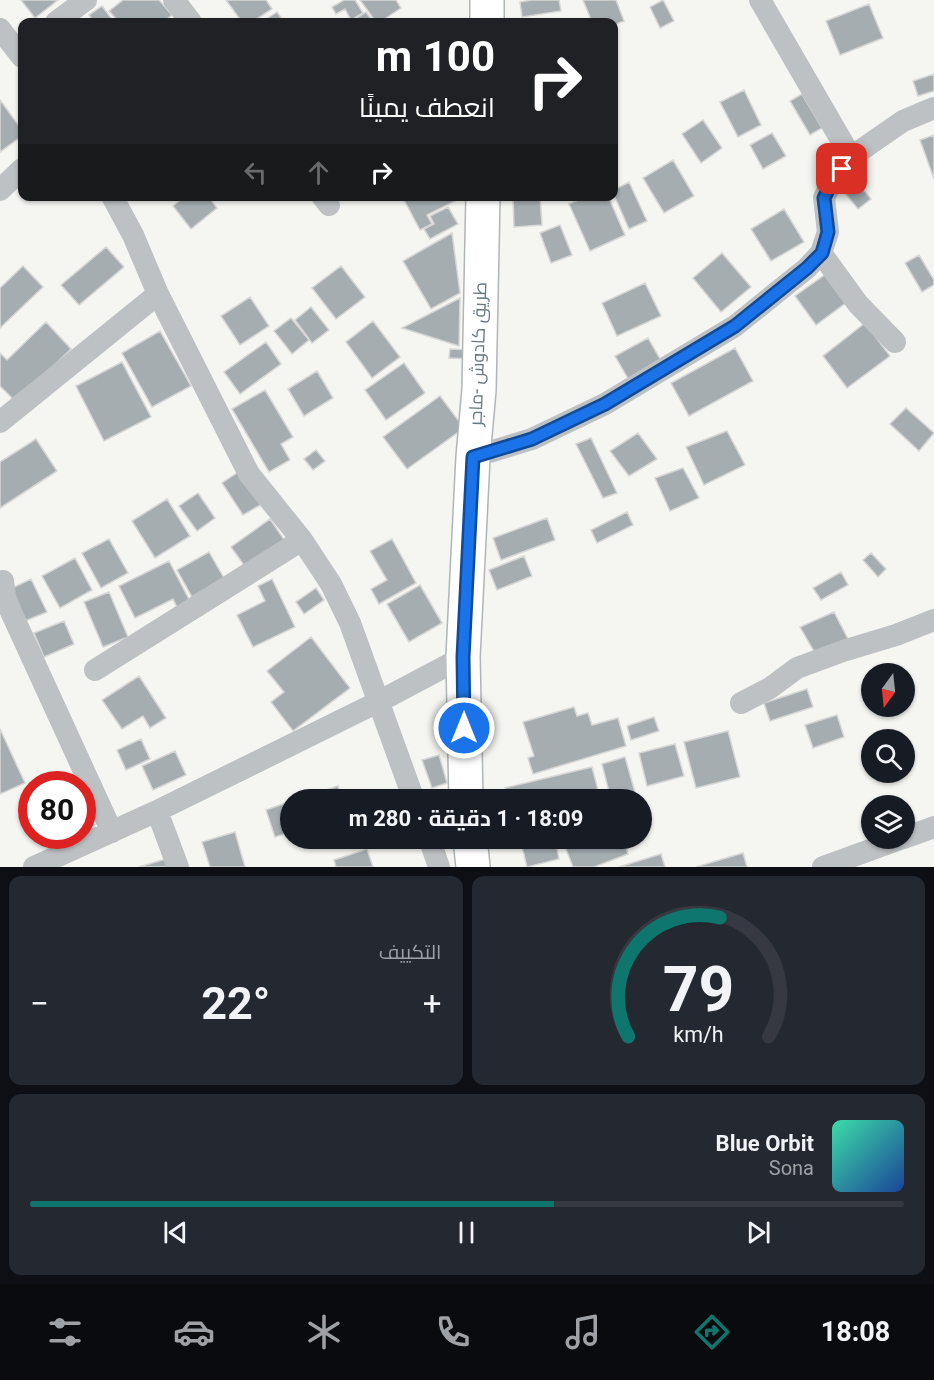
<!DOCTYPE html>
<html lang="ar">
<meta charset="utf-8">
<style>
body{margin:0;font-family:Roboto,Cairo,sans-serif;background:#242831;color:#f1f3f6;direction:rtl;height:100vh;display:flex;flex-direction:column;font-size:22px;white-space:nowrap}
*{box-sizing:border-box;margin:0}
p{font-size:20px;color:#9ea1a6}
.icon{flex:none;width:33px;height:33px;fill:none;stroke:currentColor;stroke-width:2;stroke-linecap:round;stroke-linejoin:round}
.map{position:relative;height:867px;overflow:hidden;direction:ltr}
.drawer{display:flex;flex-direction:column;gap:9px;padding:9px;background:#0d0f14;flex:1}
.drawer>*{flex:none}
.top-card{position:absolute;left:18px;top:18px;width:600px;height:183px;border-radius:12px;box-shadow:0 2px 4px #0004;direction:rtl;background:#202124;color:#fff;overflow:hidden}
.needle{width:39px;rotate:195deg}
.controls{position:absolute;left:861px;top:663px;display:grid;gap:12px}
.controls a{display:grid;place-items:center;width:54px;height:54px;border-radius:50%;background:#171b24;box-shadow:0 2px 4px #0004;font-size:30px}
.speed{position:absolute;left:18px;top:771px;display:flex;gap:12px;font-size:30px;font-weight:700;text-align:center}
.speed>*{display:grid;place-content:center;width:78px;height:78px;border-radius:50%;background:#171b24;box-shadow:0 2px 4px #0004;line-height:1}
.speed .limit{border:9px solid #d22;background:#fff;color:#111}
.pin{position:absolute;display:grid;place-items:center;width:51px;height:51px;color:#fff;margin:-26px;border-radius:12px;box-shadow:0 3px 9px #0006}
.me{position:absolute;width:66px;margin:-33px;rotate:0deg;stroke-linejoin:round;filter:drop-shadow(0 0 4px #0008)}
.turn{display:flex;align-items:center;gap:21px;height:126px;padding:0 24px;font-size:27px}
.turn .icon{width:78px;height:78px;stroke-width:2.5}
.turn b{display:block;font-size:42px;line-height:51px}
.lanes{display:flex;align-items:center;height:57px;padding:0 24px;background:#0003;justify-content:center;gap:30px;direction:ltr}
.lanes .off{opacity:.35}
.big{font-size:45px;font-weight:700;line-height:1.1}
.drawer .tile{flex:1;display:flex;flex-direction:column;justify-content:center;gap:9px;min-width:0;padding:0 21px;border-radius:12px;background:#242831}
.drawer .dial{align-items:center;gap:0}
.dial svg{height:156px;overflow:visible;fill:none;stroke:#363941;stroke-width:7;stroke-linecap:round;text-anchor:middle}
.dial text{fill:#f1f3f6;stroke:none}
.song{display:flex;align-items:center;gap:18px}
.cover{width:72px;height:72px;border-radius:9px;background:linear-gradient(135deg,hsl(160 70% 55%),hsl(220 70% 35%))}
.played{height:6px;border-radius:3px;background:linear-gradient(90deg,#0f766e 60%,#363941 60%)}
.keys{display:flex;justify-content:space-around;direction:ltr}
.heat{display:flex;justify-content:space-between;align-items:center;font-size:33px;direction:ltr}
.drawer .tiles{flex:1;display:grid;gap:9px;grid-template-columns:1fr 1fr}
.tile:last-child{grid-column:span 2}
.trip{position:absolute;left:280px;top:789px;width:372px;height:60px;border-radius:30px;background:#171b24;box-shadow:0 2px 4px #0004;font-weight:700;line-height:60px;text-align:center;direction:rtl}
.menu{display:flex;height:96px;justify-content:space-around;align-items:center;background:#090b0e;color:#9ea1a6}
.menu .icon{width:42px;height:42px}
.menu .current{color:#0f766e}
.menu b{font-size:27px;color:#f1f3f6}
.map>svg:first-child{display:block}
</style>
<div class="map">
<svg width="934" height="867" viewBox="0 0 934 867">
<rect width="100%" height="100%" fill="#f5f5f2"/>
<path fill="#a5adb1" stroke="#d7d6d5" stroke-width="1.5" d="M21,0h37l-23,18z
M123,0h36l13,15 -9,7h-44l-10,-11z
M226,0h40l6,9 -20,13h-10z
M344,0h11l8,13 -12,7 -6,-11 -9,5 -4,-7z
M360,0h36l5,8 -21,14h-4z
M532,0h27l2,11 -39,6 -2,-15z
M583,0h33l8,21 -10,4v-3h-22z
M663,0l11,21 -14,7 -10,-21z
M869,4l14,34 -43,17 -14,-34z
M102,6l12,16h-20l-5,-7z
M277,12l7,10h-22z
M366,12l7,10h-22z
M934,74v17l-16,5 -5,-15z
M744,90l17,35 -23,12 -18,-35z
M802,94l20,34 -12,7 -20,-34z
M0,100l22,30v6l-22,16z
M703,120l19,28 -21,15 -19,-29z
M772,133l14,23 -23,13 -13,-24z
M934,135v44l-14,-39z
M673,160l21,36 -30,17 -21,-35z
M852,175l19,24 -13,10 -19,-23z
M629,182l18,39 -18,8 -15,-34v-5z
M185,196h23l9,12 -26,21 -18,-23z
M402,196h55l2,3 -32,16 5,9 -12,6z
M587,196h21l17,39 -35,16 -21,-47z
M540,197l2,28 -28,2 -1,-29z
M448,207l10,17 -28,15 -6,-10 10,-5 -4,-8z
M784,209l20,33 -33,19 -20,-32z
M560,225l12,30 -21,8 -11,-30z
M452,233l8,60 -29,16 -28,-48z
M106,247l18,20 -45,38 -18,-20z
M722,253l29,34 -30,25 -28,-34z
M919,255l15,25v5l-12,7 -17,-29z
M23,266l20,21 -43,41v-40z
M341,266l24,31 -29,22 -24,-31z
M826,274l21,28 -31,23 -21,-29z
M645,283l16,33 -44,20 -15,-33z
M250,297l19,29 -29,19 -19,-29z
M460,298l-1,48 -57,-18z
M311,307l18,23 -17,13 -17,-23z
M291,318l18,22 -17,14 -18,-23z
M373,321l27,36 -28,21 -26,-36z
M46,322l25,27 -55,53 -16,-16v-33l7,7z
M865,323l25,33 -43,32 -24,-32z
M160,331l31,55 -39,21 -30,-54z
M648,338l15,26 -33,18 -15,-26z
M266,342l15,22 -41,30 -16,-22z
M735,348l18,33 -64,35 -18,-33z
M450,349l21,1v9l-22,-1z
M122,362l29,55 -47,24 -28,-55z
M404,363l21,30 -39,27 -21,-30z
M317,371l16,27 -29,18 -16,-27z
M265,390l28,47 -12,7 9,16 -21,12 -37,-63z
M440,396l24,32 -57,41 -24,-32z
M906,408l28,25 -15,18 -29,-27z
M727,431l18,34 -41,20 -18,-38z
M638,433l19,26 -28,17 -19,-25z
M591,438l26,55 -14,5 -27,-54z
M36,439l21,32 -57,37v-46z
M316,450l9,11 -12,9 -9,-11z
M683,468l16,30 -29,13 -15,-33z
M240,471l22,33 -19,11 -21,-32z
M198,493l17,25 -18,13 -18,-25z
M167,499l23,37 -35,22 -23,-37z
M627,512l6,13 -36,18 -6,-13z
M547,518l8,22 -54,20 -8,-22z
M270,519l15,22 -39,27 -15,-21z
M109,539l19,34 -27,15 -19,-35z
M392,539l24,44 -37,21 -8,-15 16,-9 -17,-29z
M209,552l15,26 -32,19 -15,-27z
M871,553l15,16 -8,8 -15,-17z
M524,556l8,20 -35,14 -8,-20z
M75,558l17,32 -32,18 -18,-32z
M169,561l23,44 -13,6 -6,-12 -38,19 -16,-32z
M841,572l7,13 -27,15 -8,-12z
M31,579l16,33 -22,9 -15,-32z
M272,579l23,48 -42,20 -16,-32 28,-14 -7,-15z
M420,585l22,38 -33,19 -22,-38z
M316,588l8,12 -20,14 -8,-12z
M109,592l19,45 -25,10 -19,-45z
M834,612l14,27 -33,14 -15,-26z
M64,621l10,23 -30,13 -10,-24z
M311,637l39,51 -57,43 -22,-29 13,-10 -17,-21z
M139,676l27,42 -16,10 -7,-12 -21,13 -20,-29z
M807,689l6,18 -43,14 -6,-18z
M574,707l3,9 11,-3 4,12 26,-7 8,28 -93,28 -5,-16 6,-2 -11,-34z
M837,715l7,22 -31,11 -8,-23z
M654,717l5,14 -28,9 -4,-14z
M0,729l25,54 -25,11z
M728,731l12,46 -44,11 -12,-46z
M141,739l9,20 -24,11 -9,-20z
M675,744l9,32 -37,10 -8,-33z
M175,751l11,24 -33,15 -11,-24z
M439,755l8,28 -15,5 -10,-28z
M625,757l11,39 -13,4h-12l-9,-36z
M592,767l8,31 -9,2h-83l-3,-12z
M338,786l4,14h-45z
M291,801v31l-16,5 -9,-27z
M235,832l10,35h-35l-8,-25z
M520,838h35l4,21 -32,8z
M623,838l5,16 -34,13h-21l-11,-28z
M367,849l6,18h-37l-2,-7z
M743,853l4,14h-51z
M661,854l4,13h-46z
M169,858l3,9h-33z"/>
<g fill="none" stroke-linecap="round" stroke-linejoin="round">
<g stroke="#b0b5b7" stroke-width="36">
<path id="highway" d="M487,22v-22
M466,800l-3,-143 10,-200 6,-67 4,-194
M470,838l3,29"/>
</g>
<path stroke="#bdc1c4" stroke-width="22" d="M174,0l17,22
M760,0l91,157
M56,22l30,-22
M0,29l22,28
M0,190l22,-21
M112,196l21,39 25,59 91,180 53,66 29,44 19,39 64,177
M322,196l7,9
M821,253l37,51 37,38
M0,422l158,-128
M473,457l59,-18 73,-35 130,-78 72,-58 14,-15 7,-21 -4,-34 8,-17 19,-24 52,-36 31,-13
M3,581l2,16 7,17 100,218
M95,670l207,-130
M741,703l29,-15 27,-20 46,-17 53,-16 38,-15
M157,811l21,56
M429,838l10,29
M904,838l30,-11
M34,867l123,-56 221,-109 85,-45
M823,867l80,-29"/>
<use href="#highway" stroke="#fff" stroke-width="33"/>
</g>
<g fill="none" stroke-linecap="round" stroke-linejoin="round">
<g stroke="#114b97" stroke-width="15">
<path id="route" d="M464,728l-1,-71 10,-200 59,-18 73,-35 130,-78 72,-58 15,-15 6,-21 -4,-34 8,-16 10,-13"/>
</g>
<use href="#route" stroke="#1a73e8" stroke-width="10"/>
</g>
<g text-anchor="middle" stroke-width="6" stroke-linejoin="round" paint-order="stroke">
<g font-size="18" fill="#677880" stroke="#fff">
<text transform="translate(478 354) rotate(-88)" y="6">طريق كادوش -ماجر</text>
</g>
</g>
</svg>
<div class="controls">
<a><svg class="needle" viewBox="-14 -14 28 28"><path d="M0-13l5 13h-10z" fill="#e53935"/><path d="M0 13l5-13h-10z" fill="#9ea1a6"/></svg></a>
<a><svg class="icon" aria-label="search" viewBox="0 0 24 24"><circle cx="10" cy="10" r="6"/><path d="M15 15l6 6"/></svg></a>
<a><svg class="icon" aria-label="layers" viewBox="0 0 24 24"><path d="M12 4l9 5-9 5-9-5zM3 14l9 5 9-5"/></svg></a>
</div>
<div class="speed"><div class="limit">80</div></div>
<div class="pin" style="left:842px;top:169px;background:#d93025"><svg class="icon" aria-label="arrive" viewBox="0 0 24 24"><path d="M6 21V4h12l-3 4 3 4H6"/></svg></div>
<svg class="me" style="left:464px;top:728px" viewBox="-20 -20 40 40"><circle r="17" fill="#1a73e8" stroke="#fff" stroke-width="3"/><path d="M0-11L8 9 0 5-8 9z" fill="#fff"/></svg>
<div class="trip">18:09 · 1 دقيقة · 280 m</div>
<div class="top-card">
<div class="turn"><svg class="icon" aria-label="right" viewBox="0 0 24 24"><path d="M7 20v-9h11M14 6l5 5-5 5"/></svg><div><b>100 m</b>انعطف يمينًا</div></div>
<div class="lanes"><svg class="icon off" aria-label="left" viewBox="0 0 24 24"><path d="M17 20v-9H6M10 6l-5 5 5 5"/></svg><svg class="icon off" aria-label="ahead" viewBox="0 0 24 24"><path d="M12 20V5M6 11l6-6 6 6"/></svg><svg class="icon" aria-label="right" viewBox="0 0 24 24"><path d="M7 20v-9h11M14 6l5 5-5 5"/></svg></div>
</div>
</div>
<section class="drawer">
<div class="tiles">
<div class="tile dial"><svg viewBox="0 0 100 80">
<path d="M14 69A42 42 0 1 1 86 69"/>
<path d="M14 69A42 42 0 0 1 61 8" stroke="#0f766e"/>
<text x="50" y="56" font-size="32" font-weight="700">79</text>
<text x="50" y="72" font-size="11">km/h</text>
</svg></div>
<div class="tile"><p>التكييف</p>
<div class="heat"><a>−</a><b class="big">22°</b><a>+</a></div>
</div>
<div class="tile">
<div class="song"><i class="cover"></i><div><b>Blue Orbit</b><p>Sona</p></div></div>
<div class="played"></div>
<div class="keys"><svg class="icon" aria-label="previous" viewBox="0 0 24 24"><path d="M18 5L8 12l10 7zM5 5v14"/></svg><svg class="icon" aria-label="pause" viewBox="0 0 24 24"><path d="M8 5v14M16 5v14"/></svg><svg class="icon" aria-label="next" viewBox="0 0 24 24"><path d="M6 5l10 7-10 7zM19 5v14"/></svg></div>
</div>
</div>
</section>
<nav class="menu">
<b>18:08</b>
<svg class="icon current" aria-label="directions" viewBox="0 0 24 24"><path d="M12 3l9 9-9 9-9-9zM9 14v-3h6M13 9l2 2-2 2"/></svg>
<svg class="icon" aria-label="music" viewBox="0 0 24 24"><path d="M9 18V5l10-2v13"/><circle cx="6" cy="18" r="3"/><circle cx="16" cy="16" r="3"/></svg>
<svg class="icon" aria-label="phone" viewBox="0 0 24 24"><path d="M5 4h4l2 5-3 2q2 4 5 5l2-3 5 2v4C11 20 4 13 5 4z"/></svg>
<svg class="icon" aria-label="climate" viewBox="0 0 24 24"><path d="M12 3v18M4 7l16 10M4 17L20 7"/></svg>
<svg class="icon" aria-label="car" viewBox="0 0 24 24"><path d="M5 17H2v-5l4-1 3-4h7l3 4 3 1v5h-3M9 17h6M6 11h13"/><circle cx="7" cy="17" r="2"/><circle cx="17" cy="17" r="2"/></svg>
<svg class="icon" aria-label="filters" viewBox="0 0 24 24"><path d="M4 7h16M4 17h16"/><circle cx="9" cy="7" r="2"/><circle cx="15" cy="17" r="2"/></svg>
</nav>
